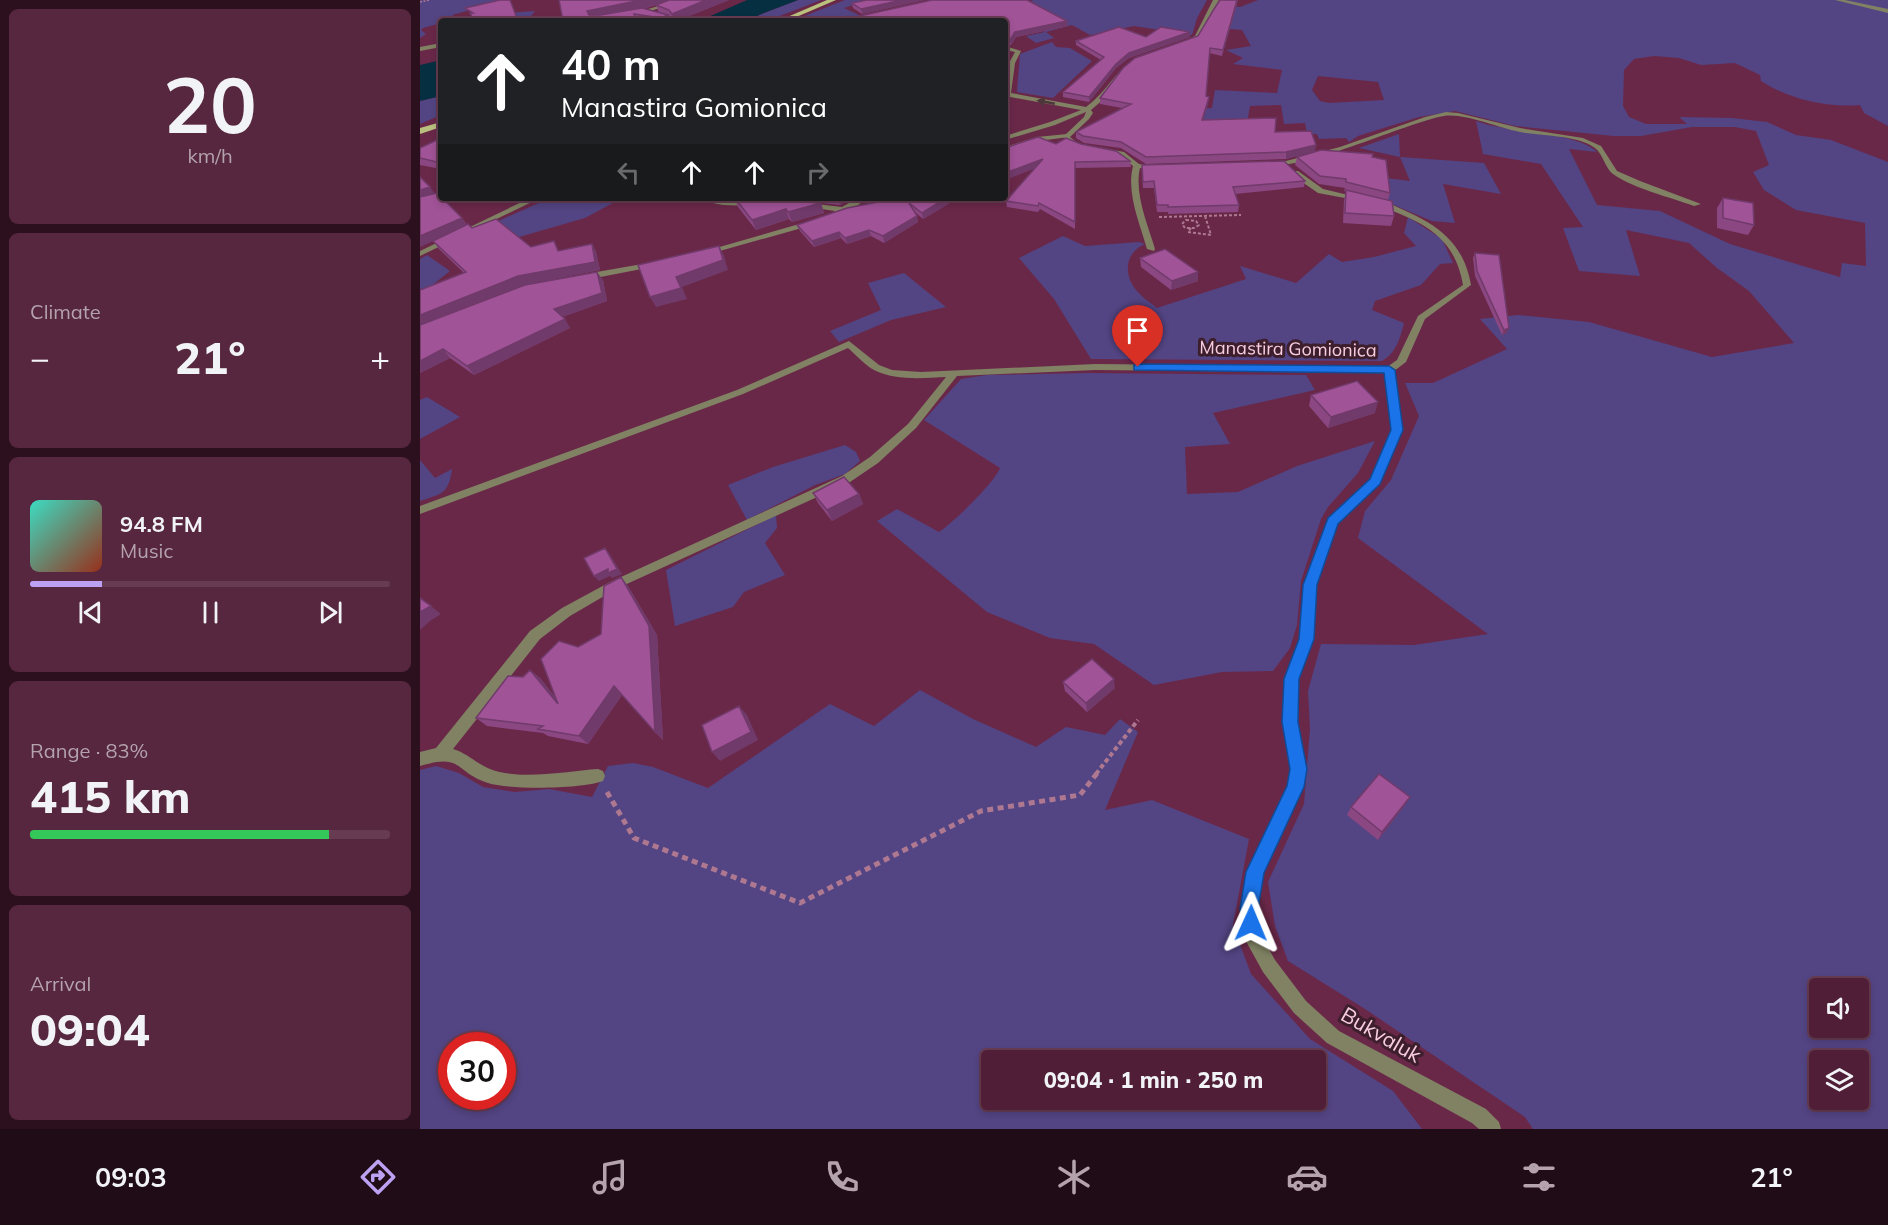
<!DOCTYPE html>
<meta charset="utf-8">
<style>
body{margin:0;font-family:Mulish,sans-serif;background:#56273f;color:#f1f3f6;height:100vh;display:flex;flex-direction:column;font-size:22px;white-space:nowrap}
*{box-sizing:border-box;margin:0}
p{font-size:20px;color:#b4a2ad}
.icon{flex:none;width:33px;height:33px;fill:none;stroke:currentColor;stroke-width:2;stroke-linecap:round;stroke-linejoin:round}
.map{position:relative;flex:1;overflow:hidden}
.panel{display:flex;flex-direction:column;gap:9px;padding:9px;background:#2c101e;width:420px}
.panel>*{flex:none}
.guide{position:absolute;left:18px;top:18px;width:570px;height:183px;border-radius:6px;box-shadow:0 3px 9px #0003,0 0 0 2px #673c52;background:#202124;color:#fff;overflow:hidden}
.buttons{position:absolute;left:1389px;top:978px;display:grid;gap:12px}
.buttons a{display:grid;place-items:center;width:60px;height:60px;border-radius:6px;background:#501e37;box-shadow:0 3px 9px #0003,0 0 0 2px #673c52;font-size:30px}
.speed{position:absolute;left:18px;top:1032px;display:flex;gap:12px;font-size:30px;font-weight:700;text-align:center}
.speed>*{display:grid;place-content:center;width:78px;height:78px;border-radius:50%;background:#501e37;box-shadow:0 3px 9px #0003,0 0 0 2px #673c52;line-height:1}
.speed .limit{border:9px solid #d22;background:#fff;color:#111}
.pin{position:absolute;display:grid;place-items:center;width:51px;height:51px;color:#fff;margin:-62px -26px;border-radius:50% 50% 50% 0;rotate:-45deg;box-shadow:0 0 6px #0007}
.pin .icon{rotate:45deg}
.me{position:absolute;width:66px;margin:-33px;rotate:1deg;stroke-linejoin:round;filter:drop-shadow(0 0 4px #0008)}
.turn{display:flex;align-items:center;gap:21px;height:126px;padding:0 24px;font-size:27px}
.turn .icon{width:78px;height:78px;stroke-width:2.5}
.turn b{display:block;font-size:42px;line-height:51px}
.lanes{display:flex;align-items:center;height:57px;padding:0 24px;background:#0003;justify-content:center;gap:30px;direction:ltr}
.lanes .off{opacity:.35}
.big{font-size:45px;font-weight:800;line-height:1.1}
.panel .card{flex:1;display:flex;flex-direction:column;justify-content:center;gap:9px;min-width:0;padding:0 21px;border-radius:9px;background:#56273f}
.panel .dial{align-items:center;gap:0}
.dial b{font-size:78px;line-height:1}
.song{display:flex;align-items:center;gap:18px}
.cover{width:72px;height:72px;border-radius:9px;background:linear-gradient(135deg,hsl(170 70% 55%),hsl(10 70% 35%))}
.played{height:6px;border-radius:3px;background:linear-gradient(90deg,#bca0f2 20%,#673c52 20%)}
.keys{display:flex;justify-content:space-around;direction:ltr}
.heat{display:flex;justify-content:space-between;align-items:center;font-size:33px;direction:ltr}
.charge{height:9px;border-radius:4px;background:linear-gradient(90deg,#34c759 83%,#673c52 0)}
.trip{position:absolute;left:561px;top:1050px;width:345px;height:60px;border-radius:6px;background:#501e37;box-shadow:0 3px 9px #0003,0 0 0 2px #673c52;font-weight:800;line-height:60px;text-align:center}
.menu{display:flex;height:96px;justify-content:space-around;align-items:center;background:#200c16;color:#b4a2ad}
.menu .icon{width:42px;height:42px}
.menu .on{color:#bca0f2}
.menu b{font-size:27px;color:#f1f3f6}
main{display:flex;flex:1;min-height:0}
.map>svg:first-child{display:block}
</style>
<main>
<section class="panel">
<div class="card dial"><b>20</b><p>km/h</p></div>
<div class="card"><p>Climate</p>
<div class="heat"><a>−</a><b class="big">21°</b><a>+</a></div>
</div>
<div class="card">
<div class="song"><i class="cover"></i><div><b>94.8 FM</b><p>Music</p></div></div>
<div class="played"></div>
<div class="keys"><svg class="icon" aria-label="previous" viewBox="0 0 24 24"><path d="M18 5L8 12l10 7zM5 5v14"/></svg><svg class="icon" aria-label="pause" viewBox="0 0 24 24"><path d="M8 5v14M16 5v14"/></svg><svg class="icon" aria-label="next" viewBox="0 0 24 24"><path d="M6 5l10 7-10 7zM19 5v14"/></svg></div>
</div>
<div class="card"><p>Range · 83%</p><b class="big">415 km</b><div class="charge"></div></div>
<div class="card"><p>Arrival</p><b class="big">09:04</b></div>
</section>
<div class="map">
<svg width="1468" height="1129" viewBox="0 0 1468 1129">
<rect width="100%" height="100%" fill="#6a2849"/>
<path fill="#534483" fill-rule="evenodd" d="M0,0h87l1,13 27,-2 -8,10h-22l-24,-14 -29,8 7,3 -18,3v2l-18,5 -2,2 5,4 -6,4z
M378,0h23l-54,21h-17l9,-6z
M425,0h23l-24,8 17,8 -21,5h-48z
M614,0h173l-10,18 -5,17 -58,-9 -44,9 -18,-10 -26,7 8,6 -18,5 -10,-7 19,-4 -24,-18 -5,-8z
M838,0h630v126l-24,-13 -4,-8c-34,3 -71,-6 -99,-24l-1,-6 -25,-12 -34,2 -22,-7 -25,-2 -20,3 -10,11 -1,36 6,11 17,7h41l-8,-7 53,1 35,4 29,13 35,5 57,22v967h-355l-8,-12 -160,-108 -77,-48 -13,-35 -7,-44 36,-78 6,-75 -2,-38 13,-47 93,1 74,-11 -130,-96 7,-27 26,-31 28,-64 -14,-33h28l74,-34 -27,-30 38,-4 71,7 123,35 82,-14 -45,-52 -32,-23 -28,-25 -63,-13 14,46 -61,-5 -16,-43 20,-1 -42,-63 -58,-10 -7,-33c34,13 99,10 121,31l-28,-3 28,56 63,6 70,33 110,33 2,-14 24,3 -1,-43 -69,-13 -32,-20 -11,-18 16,-7 -13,-34 -21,-4h-43l-51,9h-27l-99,-10 -60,-15 -36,6 -61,19 -9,6 -3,-4 -27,1 -2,-5h-10l-2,-11 -21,1 -3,-19 -31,1 -3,17 -75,-1 18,-13 22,-1 3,-18 62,3 5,-23 -49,-6 10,-6 -17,-8 25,-4 -9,-16 -37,-3 13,-22 22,2zM898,76l60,6 6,18 -55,3 -9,-2 -8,-11zM1400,988h38v40h-38zM1400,1060h38v40h-38z
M632,42l4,5 14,1 22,13 -39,37 -36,-6 3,-38z
M21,96v19l-21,9v-23z
M979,134l1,23 84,6 17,31 -58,-10 12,39 -23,-2 -60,-25 -3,-20 41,5 -10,-24 -41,-9z
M130,198h72l-37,20 -66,19 -23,-15z
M988,217l34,22 11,24 -13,1 -19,21 -46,16 -3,9 32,13c-4,16 -8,30 -22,38l-291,-2 -37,-60 -35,-41 44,-22 22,10 54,-4 6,2c-21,9 -22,32 -7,48 5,6 13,11 19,16l89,-29 -6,-13 56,17 33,-29 13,8 32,-5 42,-11 -12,-13z
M7,255l23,16 -20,16 -10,3v-31z
M484,273l42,34 -55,13 -52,22 -9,-11 51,-21 -13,-27z
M667,373l219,2 9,15 -102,23 17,31 -45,3 2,47 51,-2 59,-26 78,-25 -17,32 -30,34 -7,12 -20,62 -4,44 -7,23 -17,23 -51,1 -68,13 -60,-41 -44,-6 -63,-26 -110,-91 20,-12 42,23c14,-9 56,-50 61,-64l-76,-48 37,-41 26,-4z
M7,397l33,20 -40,22v-39z
M425,445l11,7 4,9 -15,13 -30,11 -68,35 -19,-35 45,-18z
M0,460l15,18 17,-9c-3,25 -11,25 -32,32z
M356,515l1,13 -12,15 20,32 -41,17 -11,15 -58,19 -9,-56z
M500,690l53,29 63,28 30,-20 39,8 15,-16 18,13 -33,78 47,-10 97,39 -16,86 18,49 59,65 83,52 29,38h-1002v-359l16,-4 23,7 24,14 32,5 34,-3 43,8 16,-31 25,-3 20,4 55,21 122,-84 44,22zM32,1046h50v50h-50zM572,1060h324v40h-324z"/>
<path fill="#062f41" d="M327,0h51l-39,15 -9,6h-51z
M21,60v36l-21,5v-36z"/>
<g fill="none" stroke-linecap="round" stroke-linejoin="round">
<path stroke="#ae7891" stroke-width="1.5" stroke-dasharray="2 1.5" stroke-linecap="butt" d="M0,2l10,-2"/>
<path stroke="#ae7891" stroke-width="2" stroke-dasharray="3 2" stroke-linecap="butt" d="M739,217l82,-2
M766,220l10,1 3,4 -5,3h-9l-3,-4z
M771,228l-3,4 23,3 -6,-19"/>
<path stroke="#ae7891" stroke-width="4" stroke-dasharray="4.5 3" stroke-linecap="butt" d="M676,774l42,-54"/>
<path stroke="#ae7891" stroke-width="5" stroke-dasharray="6 4.5" stroke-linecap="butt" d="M187,792l27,46 166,65 181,-92 99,-16 18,-23"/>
<path fill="#808263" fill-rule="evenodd" d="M647,134l3,2 -1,1 -31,4 -33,10v-4l32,-10z"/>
<path fill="#808263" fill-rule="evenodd" d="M793,0h6l-20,38 -18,7v-2l14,-7z
M1415,0h10l43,9v4z
M585,46l16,5 -6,12 -4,30 75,14c21,-15 30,-38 53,-51l5,1 -17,12 -22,29 -14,12 2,3 -4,6 -19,18 11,9 -3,2 -13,-8 -1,-4 20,-19 2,-5 -31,13 -50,15v-4l45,-14 31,-12 -76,-14 4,-33 6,-11 -10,-2z
M1026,112l12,1 62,15 63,10 18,8 16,25 23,10 61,23 -7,2c-24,-9 -60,-17 -81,-32 -8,-6 -10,-20 -18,-26 -16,-13 -54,-12 -75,-16 -22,-4 -55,-19 -76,-16 -34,5 -152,60 -176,47l4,-2h14l54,-14 85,-30z
M678,147l26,5 15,12 23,4 -4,2 -18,-2c-6,26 8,57 15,81l-1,2 -7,-2c-7,-25 -21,-56 -14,-83l-13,-11 -24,-5v-2z
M872,171h6l25,18 42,10 -4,2 -43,-8 -26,-18z
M110,198h10l-120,58v-5z
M267,198l64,4 4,2 -4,2 -28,-1z
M438,198h10l-20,14 -13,4 -4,-2 4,-3 -27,-4 -4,-2 4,-2 34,4z
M955,200h6c44,19 81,33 90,85l-46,34 -19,43 -12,9 8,59 -22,54 -43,39 -21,62 -3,54 -14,40 -2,43 8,47 -2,18 -40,86 -6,36 4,26 14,25 31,41 33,30 147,78 13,13 2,7h-22l-7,-6 -145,-80 -33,-30 -31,-41 -16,-29 -6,-34 6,-37 42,-86 2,-17 -8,-47 2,-43 16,-40 3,-54 24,-67 43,-39 21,-49 -7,-57 -290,-3 -138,6 -41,52 -38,35 -28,19 -232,106 -48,28 -30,23 -87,110c14,4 24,15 37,20 30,12 77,2 108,0l5,2 2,5 -2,5c-21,8 -93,9 -115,2 -34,-11 -24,-30 -68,-17v-14l16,-4 94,-117 32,-23 48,-26 232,-106 28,-19 38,-33 38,-47c-23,1 -50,4 -72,-7 -9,-5 -18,-15 -26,-22l-105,46 -323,120v-8l317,-116 112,-49 30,24 13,5 29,2 174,-8 292,3 10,-7 21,-44 45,-31c-9,-52 -44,-64 -88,-81z
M393,220h3v4l-107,30 -7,-2z
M234,262l4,2 -1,2 -72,14 -4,-3 4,-3z"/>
<path fill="#808263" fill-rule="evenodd" d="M259,0h9l-52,15 -5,-1z
M21,43v4l-21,4v-4z"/>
<path fill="#bac07e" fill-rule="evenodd" d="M407,0h9l-49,21h-9z
M21,122v5l-21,7v-6z"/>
</g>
<path fill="#8a4782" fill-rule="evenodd" d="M139,0h170l-52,21h-3l-1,-3 -4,-1 2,4h-108zM236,5l3,8 -16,-4z
M442,0h62l-62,14 -9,-6 -1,-5 11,-2z
M800,0h18l-16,56 -13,-3 -3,43 3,1 -1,6 -5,17 72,12 40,19 -29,8 -140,5 -25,-16 -37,-5 -8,-5v-6l46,-24 -22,-4v-6l98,-62z
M585,21l63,5 -52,11 -5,8 -6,-1z
M770,37l-61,21 -13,10 -27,34 -26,-5v-5l38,-32 -25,-15v-4z
M21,138v31l-21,-4v-17z
M636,144h25l49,17 1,6 -56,1v61l-35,-20 -2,3 -31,-5 -1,-6 29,-33 -30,12v-32z
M877,157h76l17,36 -2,7 6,16 -3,10 -48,-3 1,-23 2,-9h-2l1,-3 -26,-4 -24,-19z
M722,165l163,16 -1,6 -69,7 4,11 -1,7 -70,2v-2h-11l-3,-24h-11z
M15,194l27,24 5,7 5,3 59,19 29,4 32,-7 4,8 4,18 -68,13 71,-3 4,21 -45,16 8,11 -96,47 -24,-17 -30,15v-83l44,-17 -25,-24 -6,-8z
M314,198h119l-13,7 -19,-2 3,10 -32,9 -3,-3 -33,11 -18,-23z
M479,198h59l-35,21 -8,-7 3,10 -34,21 -13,-7 -24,8 -6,-6 -27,9 -14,-16 -3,-6z
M1303,198l31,27 -6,10 -31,-7v-20z
M1055,253l32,80 -5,2 -27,-59 -2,-18z
M720,258l58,14v9l-27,9 -30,-23z
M891,395l64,18 -47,15 -19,-22z
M393,493l46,1 4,10 -31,17 -14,-18z
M201,577l7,9 29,49 6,105 -8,-8 -33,-37 -34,49 -40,-8 -5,-3 -56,-7 -11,-8 54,-48 10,8 15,19 23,-50 23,-13z
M643,682l52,6 -28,24 -22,-21z
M985,805l-27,35 -31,-25 4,-8z"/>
<path fill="#703a6a" d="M221,0h30l-29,9 -51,11 -4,-9z
M286,0h23l-52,21h-3l-2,-7z
M482,0h22l-62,14 -1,-5z
M817,0h1l-16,56 1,-6z
M248,15l3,6h-9l-1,-3z
M647,21l1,5 -52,11 -5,8 -1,-5 5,-8z
M770,32v5l-61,21 -13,10 -27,34v-5l27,-33 13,-11z
M789,97l-1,6 -6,23v-6z
M896,145l-1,6 -29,8v-7z
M623,159l1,6 -39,15v-7z
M10,187l6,8 -16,4v-9z
M419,198h14l-13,7 -2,-6z
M444,198h21l-19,4z
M526,198h12l-35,21 -1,-6z
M401,203l3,10 -32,9 -4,-10z
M366,209l3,10 -33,11 -4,-10z
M497,216l1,6 -34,21 -1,-7z
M42,218l5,8 -47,21v-11z
M449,230l2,6 -24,8 -2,-6z
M419,232l2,6 -27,9 -2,-6z
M172,244l4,8 4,18 -76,15 -104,42v-12z
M299,246l5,10 4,14 -46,17 5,12 -31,8 -6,-10z
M177,272l6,8 4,21 -47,17 -6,-9z
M778,272v9l-27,9 1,-9z
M145,319l5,9 -96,47 -7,-9z
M1089,328l-2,5 -5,2 2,-5z
M23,349l7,9 -30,15v-12z
M958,402l-3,11 -47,15 3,-11z
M439,494l4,10 -31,17 -5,-11z
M185,548l4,5 13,21 -10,4 -2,-2 -11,5 -5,-5 14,-7z
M201,577l7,9 29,49 6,105 -8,-8z
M11,606l10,8 -11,7 -10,9v-18z
M110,670l10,8 27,34 -9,-8z
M694,679l1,9 -28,24 -1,-9z
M194,686l9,8 -35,50 -9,-8z
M319,706l8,9 11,25 -38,21 -8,-9z
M990,797l-5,8 -27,35 4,-8z"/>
<path fill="#a05397" stroke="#703a6a" stroke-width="1.5" d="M80,0h10l8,21h-44l-4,-8h3l-8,-5z
M139,0h82l-54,11 2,4h11l42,-7 26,7 -7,3 -27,-4 2,7h-73z
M249,0h37l-34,14 -3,-4 -13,-5z
M447,0h35l-41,9 -9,-6z
M512,0h95l40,21 -52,11 -5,8 -5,-1v-18h-168z
M800,0h17l-14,50 -13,-2 -4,48 3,1 -7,23 74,-2 -1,14 36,-1 5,14 -30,7 -140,5 -25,-15 -38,-6 -7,-4 55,-28 -31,-6 23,-30 12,-10 63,-22 16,-27z
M699,27l27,10 15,-10 29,5 -61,21 -13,11 -27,33 -26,-5 41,-35 -28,-16z
M618,137l18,7 10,-6 15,6 35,7 14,10 -55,1v60l-36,-19 -1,3 -32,-5 37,-42 -38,14v-25z
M21,138v25l-21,-5v-10z
M901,150l52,4 -1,3 14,3 4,33 -44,-11v-3l-26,-3 -23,-19z
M864,161l21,20 -72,6 6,18 -71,2v-2h-11l-3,-24 -11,1 -1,-17z
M0,177l10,10 -10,3z
M926,190l46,11 2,15 -49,-3z
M17,193l25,25 -42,18v-39z
M315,198h12l74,5 -33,9 -2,-3 -34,11z
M479,198h47l-24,15 -13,-10 8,13 -34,20 -14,-6 -24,8 -6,-6 -27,9 -15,-16 50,-17z
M1303,198l30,5 1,22 -31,-7z
M76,219l35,28 23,-6 4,10 34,-7 3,18 -77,14 -98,39v-25l46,-18 -33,-31 35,-17 4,4z
M299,246l4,14 -47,17 5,11 -31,9 -12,-32z
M745,249l33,23 -26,9 -32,-23z
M1055,253l24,2 10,73 -5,2 -27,-59z
M177,272l5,21 -48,16 11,10 -98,47 -24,-17 -23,12v-36l105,-40z
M937,381l21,21 -47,15 -20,-22z
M424,477l15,17 -32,16 -14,-17z
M185,548l12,21 -9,4v-4l-14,7 -10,-18z
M201,577l28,49 6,106 -41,-46 -35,50 -41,-7 5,-3 -67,-8 32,-42 15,1 7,-7 28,34 -17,-45 18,-18 19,6 23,-13 3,-48z
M0,598l11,8 -11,6z
M672,659l22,20 -28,24 -23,-21z
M319,706l12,26 -39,20 -10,-27z
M959,774l31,23 -28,35 -31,-25z"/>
<defs><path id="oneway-solid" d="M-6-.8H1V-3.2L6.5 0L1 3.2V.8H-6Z" transform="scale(1.5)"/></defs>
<use fill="#4e373a" href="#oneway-solid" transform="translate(626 102) rotate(-169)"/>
<path fill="#1a73e8" stroke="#114b97" stroke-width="1.5" d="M718,364l251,2 6,4 8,60 -23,54 -42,40 -21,61 -3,54 -15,40 -1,43 9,47 -3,18 -40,86 -6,36 3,14 -3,7 -7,3 -6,-3 -5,-21 6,-37 41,-86 3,-17 -8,-47 2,-43 15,-40 4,-54 25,-67 42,-39 21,-49 -7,-57 -250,-3v-5z"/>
<g text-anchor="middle" stroke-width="6" stroke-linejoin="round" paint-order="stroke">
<g font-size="18" fill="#f8cedf" stroke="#3d1e2c">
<text transform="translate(868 349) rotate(1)" y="6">Manastira Gomionica</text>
</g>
<g font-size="21" fill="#f8cedf" stroke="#3d1e2c">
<text transform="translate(961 1035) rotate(30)" y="7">Bukvaluk</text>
</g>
</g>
</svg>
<div class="buttons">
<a><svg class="icon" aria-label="sound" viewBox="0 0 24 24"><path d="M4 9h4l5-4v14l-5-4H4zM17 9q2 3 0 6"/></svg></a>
<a><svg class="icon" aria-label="layers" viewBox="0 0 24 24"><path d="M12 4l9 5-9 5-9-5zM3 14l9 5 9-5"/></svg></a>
</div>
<div class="speed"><div class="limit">30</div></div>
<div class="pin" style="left:718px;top:367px;background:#d93025"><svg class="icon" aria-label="arrive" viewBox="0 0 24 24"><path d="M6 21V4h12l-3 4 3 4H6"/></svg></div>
<svg class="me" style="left:831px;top:923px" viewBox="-20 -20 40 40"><path d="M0-17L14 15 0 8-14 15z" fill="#1a73e8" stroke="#fff" stroke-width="4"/></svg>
<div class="trip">09:04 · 1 min · 250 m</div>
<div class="guide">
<div class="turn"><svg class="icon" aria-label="ahead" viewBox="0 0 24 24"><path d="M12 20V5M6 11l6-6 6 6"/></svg><div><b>40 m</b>Manastira Gomionica</div></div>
<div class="lanes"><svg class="icon off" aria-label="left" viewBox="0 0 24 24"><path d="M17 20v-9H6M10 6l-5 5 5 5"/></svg><svg class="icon" aria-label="ahead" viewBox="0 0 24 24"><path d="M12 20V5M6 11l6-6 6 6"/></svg><svg class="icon" aria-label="ahead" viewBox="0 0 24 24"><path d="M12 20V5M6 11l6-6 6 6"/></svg><svg class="icon off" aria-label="right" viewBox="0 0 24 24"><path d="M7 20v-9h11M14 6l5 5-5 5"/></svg></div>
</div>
</div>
</main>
<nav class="menu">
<b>09:03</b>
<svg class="icon on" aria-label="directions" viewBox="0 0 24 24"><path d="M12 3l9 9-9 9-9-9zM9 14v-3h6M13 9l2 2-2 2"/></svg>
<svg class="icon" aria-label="music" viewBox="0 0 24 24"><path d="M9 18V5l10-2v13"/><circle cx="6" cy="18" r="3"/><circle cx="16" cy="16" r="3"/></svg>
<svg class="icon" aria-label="phone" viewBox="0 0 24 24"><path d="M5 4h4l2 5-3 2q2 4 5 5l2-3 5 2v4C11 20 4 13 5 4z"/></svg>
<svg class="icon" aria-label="climate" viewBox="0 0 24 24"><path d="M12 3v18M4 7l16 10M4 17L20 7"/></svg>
<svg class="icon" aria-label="car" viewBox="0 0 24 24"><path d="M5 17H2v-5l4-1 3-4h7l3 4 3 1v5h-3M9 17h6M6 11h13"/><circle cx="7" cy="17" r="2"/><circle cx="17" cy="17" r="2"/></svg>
<svg class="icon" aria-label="filters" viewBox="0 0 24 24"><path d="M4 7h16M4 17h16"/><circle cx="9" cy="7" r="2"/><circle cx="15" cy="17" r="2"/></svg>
<b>21°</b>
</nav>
